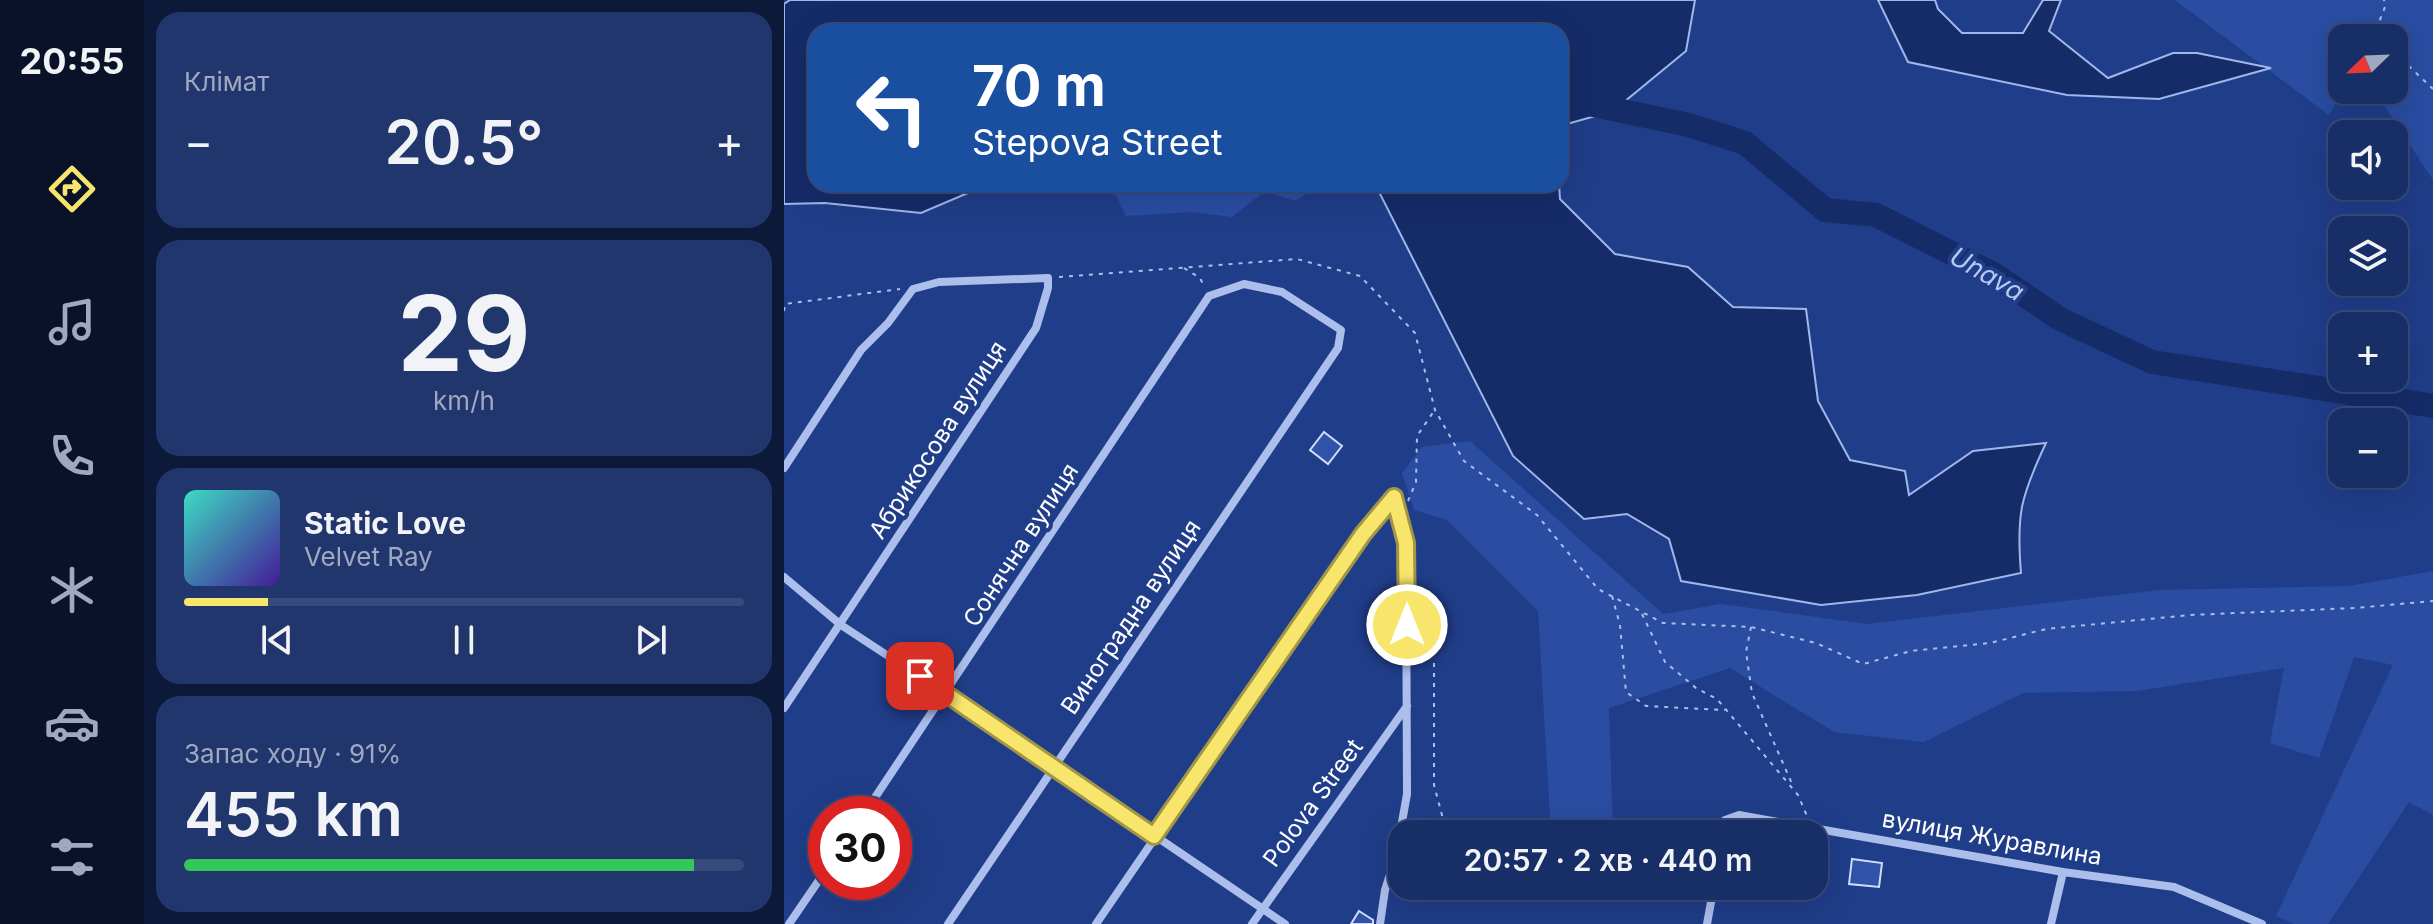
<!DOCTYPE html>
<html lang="uk">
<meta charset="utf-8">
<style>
body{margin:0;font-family:Inter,sans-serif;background:#21366d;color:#f1f3f6;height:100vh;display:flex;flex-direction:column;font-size:30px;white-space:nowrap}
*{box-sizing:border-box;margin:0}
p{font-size:26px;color:#9fa8c0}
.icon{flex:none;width:44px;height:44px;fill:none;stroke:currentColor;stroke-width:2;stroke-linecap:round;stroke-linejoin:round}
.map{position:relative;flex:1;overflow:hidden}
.drawer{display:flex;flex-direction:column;gap:12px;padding:12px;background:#0d1939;width:640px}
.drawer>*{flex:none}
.hud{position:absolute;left:24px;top:24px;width:760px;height:168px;border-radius:24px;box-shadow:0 8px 32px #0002,0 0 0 2px #364a7b;background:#1a4fa0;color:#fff;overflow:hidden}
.needle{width:52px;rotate:247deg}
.fabs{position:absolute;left:1544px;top:24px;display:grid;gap:16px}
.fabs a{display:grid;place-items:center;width:80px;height:80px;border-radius:16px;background:#182e67;box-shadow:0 8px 32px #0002,0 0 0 2px #364a7b;font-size:40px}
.speed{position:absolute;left:24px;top:796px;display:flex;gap:16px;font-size:40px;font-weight:700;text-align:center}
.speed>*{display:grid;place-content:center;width:104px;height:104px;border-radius:50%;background:#182e67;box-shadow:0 8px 32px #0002,0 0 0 2px #364a7b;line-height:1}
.speed .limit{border:12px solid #d22;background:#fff;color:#111}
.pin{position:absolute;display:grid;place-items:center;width:68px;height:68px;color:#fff;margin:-34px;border-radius:16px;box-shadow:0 4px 12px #0006}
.me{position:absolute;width:88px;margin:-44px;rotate:0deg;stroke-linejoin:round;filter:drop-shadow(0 0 6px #0008)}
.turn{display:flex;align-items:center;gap:28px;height:168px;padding:0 32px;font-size:36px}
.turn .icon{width:104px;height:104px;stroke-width:2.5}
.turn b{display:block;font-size:56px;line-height:68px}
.big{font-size:60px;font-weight:600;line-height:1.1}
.drawer .widget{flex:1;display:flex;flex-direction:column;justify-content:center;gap:12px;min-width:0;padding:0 28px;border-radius:24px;background:#21366d}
.drawer .dial{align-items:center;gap:0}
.dial b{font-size:104px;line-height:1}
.song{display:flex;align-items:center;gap:24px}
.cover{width:96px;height:96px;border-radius:12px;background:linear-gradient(135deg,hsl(170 70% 55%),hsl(260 70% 35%))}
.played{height:8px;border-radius:4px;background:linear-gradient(90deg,#f8e66c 15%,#364a7b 15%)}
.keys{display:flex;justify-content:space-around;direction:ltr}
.heat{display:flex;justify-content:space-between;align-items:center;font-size:44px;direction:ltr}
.charge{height:12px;border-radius:6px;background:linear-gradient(90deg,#34c759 91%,#364a7b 0)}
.trip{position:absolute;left:604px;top:820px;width:440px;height:80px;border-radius:24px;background:#182e67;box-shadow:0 8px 32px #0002,0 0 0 2px #364a7b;font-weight:600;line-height:80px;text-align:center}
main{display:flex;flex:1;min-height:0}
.dock{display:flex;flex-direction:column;width:144px;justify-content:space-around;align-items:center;background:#0a1229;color:#9fa8c0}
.dock .icon{width:56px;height:56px}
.dock .current{color:#f8e66c}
.dock b{font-size:36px;color:#f1f3f6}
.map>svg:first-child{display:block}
</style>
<main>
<nav class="dock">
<b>20:55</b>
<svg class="icon current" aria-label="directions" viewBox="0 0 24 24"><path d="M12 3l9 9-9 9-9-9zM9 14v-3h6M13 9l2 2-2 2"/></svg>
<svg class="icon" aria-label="music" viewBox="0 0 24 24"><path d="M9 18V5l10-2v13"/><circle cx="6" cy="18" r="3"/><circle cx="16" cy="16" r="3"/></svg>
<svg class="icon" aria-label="phone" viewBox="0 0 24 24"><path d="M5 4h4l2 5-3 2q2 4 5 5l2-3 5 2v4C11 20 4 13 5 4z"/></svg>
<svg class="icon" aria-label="climate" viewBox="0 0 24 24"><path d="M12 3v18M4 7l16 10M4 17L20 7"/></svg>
<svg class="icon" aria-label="car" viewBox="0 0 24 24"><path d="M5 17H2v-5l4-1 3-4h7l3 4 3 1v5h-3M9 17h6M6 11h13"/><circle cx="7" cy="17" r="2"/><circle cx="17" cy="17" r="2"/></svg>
<svg class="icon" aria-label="filters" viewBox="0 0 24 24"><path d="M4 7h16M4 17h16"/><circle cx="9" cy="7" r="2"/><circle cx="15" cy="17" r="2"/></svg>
</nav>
<section class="drawer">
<div class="widget"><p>Клімат</p>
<div class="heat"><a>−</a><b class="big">20.5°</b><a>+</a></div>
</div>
<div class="widget dial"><b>29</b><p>km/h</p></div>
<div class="widget">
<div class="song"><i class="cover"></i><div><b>Static Love</b><p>Velvet Ray</p></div></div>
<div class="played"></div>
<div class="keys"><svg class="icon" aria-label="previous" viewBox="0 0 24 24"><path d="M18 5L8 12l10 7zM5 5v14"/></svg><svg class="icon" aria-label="pause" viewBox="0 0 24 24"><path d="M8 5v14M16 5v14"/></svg><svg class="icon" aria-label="next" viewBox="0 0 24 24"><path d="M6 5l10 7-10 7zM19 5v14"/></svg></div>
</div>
<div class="widget"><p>Запас ходу · 91%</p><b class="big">455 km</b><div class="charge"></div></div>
</section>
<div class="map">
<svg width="1649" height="924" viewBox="0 0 1649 924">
<rect width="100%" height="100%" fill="#203d89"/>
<path fill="#2a4da2" d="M1391,0h258v180l-59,-90h20v-52h-52l1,52 -14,25z
M337,184h200l-26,17 -30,-10 -33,26 -41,-5 -65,4 -12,-24z
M686,441l193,173 58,-10 146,20 293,-34 189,-4 84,-15v244l-24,-13 -81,122h-34l-18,-8 117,-251 -39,-8 -35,101 -49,-15 14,-75 -147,23 -114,2 -99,49 -90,-10 -104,-64 -121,40 4,126h-62l-13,-223 -91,-91 -33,-10 -12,-37 20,-26z
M770,886h61v11l-60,3z"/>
<path fill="#162c69" stroke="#9fb7ec" stroke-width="2" d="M6,0h905l-9,51 -73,60 -53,15v-94h-744v152h173l-68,29 -96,-10 -41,1v-200z
M1094,0h57l3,9 24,24h61l20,-33h18l-12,31 59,47 65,-25h24l74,15 -112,31 -92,-4 -159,-33z
M591,184h184l1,15 55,55 73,13 45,40 73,2 12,92 32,59 55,11 4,24 64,-44 73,-8c-25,53 -30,71 -25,130l-104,22 -96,10 -140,-24 -12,-42 -42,-25 -43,5 -71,-63z"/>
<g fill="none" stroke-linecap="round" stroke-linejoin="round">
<path stroke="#162c69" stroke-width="24" d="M776,98l129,27 56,18 80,67 51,5 119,60 65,44 92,43 281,44"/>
</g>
<path fill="#3052a7" stroke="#d1dcf8" stroke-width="2" d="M540,432l18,14 -14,18 -18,-14z
M1068,859l30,4 -3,24 -30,-3z
M575,911l14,9v4h-22z"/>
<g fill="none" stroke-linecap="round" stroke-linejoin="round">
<path stroke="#acbeeb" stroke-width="2" stroke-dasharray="4 6" stroke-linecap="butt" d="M1597,38l-5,-8 9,-23 -1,-7
M1610,52l39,37
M400,268l16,10 5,10
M275,277l238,-18 63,17 55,57 20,77 29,51 73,54 61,74 65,34 88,4 65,16 47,21 48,-13 79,-8 56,-14 144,-14 165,-7 78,-7
M0,311l1,-7 115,-15
M624,501l8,-19 1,-46 17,-25
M828,596l8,29 6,67 20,14 79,4
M858,614l23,48 31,26 21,11 81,96 9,21
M967,627l-5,25 6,41 41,93
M650,663v122l13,49"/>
<path stroke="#acbeeb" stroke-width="8" d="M0,468l77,-118 27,-27 25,-34 26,-7 109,-4v10l-12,40 -252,380
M0,577l57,48 105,69 339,230
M80,814l345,-518 35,-12 38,8 59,38 -3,18 -390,576
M938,834l3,-14 14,-5 324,57 111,15 88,37
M5,924l37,-54
M312,924l267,-390 31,-37
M468,924l155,-218
M596,924l5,-34 11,-34 11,-62 -1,-251 -12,-46
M923,924l7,-38
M1267,924l12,-52"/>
</g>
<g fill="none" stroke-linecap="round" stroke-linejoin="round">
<g stroke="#a19646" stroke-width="20">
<path id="route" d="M136,676l234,160 209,-302 31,-37 12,46 1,82"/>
</g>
<use href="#route" stroke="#f8e66c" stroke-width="14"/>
</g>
<g text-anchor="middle" stroke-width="8" stroke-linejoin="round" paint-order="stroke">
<g font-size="24" fill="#fff" stroke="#203d89">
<text transform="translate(154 440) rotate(-57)" y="8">Абрикосова вулиця</text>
<text transform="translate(237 545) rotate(-57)" y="8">Сонячна вулиця</text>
<text transform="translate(347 617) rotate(-56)" y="8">Виноградна вулиця</text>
<text transform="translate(529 803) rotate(-54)" y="8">Polova Street</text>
<text transform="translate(1208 838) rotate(10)" y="8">вулиця Журавлина</text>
</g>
<g font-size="26" font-style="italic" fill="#b8c9f2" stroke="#203d89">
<text transform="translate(1203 274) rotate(30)" y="9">Unava</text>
</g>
</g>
</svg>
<div class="fabs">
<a><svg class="needle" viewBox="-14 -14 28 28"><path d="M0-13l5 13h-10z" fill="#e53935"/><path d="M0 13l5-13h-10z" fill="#9fa8c0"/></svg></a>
<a><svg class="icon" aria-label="sound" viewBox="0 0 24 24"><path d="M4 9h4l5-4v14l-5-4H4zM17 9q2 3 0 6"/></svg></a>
<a><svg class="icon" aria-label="layers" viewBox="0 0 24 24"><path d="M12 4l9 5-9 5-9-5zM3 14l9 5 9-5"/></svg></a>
<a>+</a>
<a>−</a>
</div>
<div class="speed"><div class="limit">30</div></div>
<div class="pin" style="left:136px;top:676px;background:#d93025"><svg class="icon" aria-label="arrive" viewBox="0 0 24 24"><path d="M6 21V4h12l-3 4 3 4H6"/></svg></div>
<svg class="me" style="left:623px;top:625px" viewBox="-20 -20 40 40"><circle r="17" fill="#f8e66c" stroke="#fff" stroke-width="3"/><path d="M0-11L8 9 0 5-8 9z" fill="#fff"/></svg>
<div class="trip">20:57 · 2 хв · 440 m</div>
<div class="hud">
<div class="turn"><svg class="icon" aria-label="left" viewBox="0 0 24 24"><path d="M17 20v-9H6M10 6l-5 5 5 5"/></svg><div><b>70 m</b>Stepova Street</div></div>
</div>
</div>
</main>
